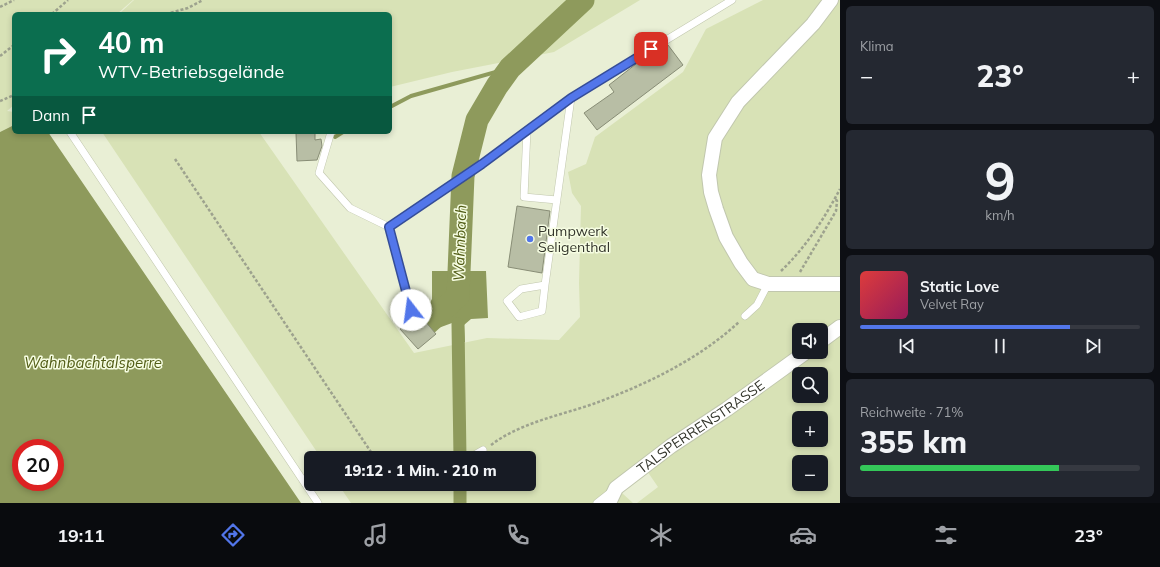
<!DOCTYPE html>
<html lang="de">
<meta charset="utf-8">
<style>
body{margin:0;font-family:Mulish,sans-serif;background:#242831;color:#f1f3f6;height:100vh;display:flex;flex-direction:column;font-size:15px;white-space:nowrap}
*{box-sizing:border-box;margin:0}
p{font-size:13px;color:#9ea1a6}
.icon{flex:none;width:22px;height:22px;fill:none;stroke:currentColor;stroke-width:2;stroke-linecap:round;stroke-linejoin:round}
.map{position:relative;flex:1;overflow:hidden}
.drawer{display:flex;flex-direction:column;gap:6px;padding:6px;background:#0d0f14;width:320px}
.drawer>*{flex:none}
.banner{position:absolute;left:12px;top:12px;width:380px;height:122px;border-radius:6px;box-shadow:0 2px 6px #0003;background:#0b6e4f;color:#fff;overflow:hidden}
.controls{position:absolute;left:792px;top:323px;display:grid;gap:8px}
.controls a{display:grid;place-items:center;width:36px;height:36px;border-radius:6px;background:#171b24;box-shadow:0 2px 6px #0003;font-size:20px}
.speed{position:absolute;left:12px;top:439px;display:flex;gap:8px;font-size:20px;font-weight:700;text-align:center}
.speed>*{display:grid;place-content:center;width:52px;height:52px;border-radius:50%;background:#171b24;box-shadow:0 2px 6px #0003;line-height:1}
.speed .limit{border:6px solid #d22;background:#fff;color:#111}
.pin{position:absolute;display:grid;place-items:center;width:34px;height:34px;color:#fff;margin:-17px;border-radius:8px;box-shadow:0 2px 6px #0006}
.me{position:absolute;width:44px;margin:-22px;rotate:345deg;stroke-linejoin:round;filter:drop-shadow(0 0 3px #0008)}
.turn{display:flex;align-items:center;gap:14px;height:84px;padding:0 20px;font-size:18px}
.turn .icon{width:52px;height:52px;stroke-width:2.5}
.turn b{display:block;font-size:28px;line-height:34px}
.then{display:flex;align-items:center;height:38px;padding:0 20px;background:#0003;gap:8px;font-size:15px}
.big{font-size:30px;font-weight:800;line-height:1.1}
.drawer .widget{flex:1;display:flex;flex-direction:column;justify-content:center;gap:6px;min-width:0;padding:0 14px;border-radius:6px;background:#242831}
.drawer .dial{align-items:center;gap:0}
.dial b{font-size:52px;line-height:1}
.song{display:flex;align-items:center;gap:12px}
.cover{width:48px;height:48px;border-radius:6px;background:linear-gradient(135deg,hsl(0 70% 55%),hsl(330 70% 35%))}
.played{height:4px;border-radius:2px;background:linear-gradient(90deg,#5276ea 75%,#363941 75%)}
.keys{display:flex;justify-content:space-around;direction:ltr}
.heat{display:flex;justify-content:space-between;align-items:center;font-size:22px;direction:ltr}
.charge{height:6px;border-radius:3px;background:linear-gradient(90deg,#34c759 71%,#363941 0)}
.trip{position:absolute;left:304px;top:451px;width:232px;height:40px;border-radius:6px;background:#171b24;box-shadow:0 2px 6px #0003;font-weight:800;line-height:40px;text-align:center}
.tabs{display:flex;height:64px;justify-content:space-around;align-items:center;background:#090b0e;color:#9ea1a6}
.tabs .icon{width:28px;height:28px}
.tabs .selected{color:#5276ea}
.tabs b{font-size:18px;color:#f1f3f6}
main{display:flex;flex:1;min-height:0}
.map>svg:first-child{display:block}
</style>
<main>
<div class="map">
<svg width="840" height="503" viewBox="0 0 840 503">
<rect width="100%" height="100%" fill="#e9efd5"/>
<path fill="#d8e2b6" fill-rule="evenodd" d="M0,0h133l-16,14h-103v91l-7,6 7,1v7l-2,7 -12,6z
M134,0h506l-86,52 -102,20 -62,15v-73h-271z
M763,0h77v503h-203l21,-16 -13,-19 -26,18 3,7 11,10h-282l-13,-19h191v-26h-208l-219,-326h157l155,221 73,-15 72,2 21,-23 -1,-34 2,-77 -9,-13 -4,-21 18,-8 9,-27 88,-65 23,-43zM799,330h22v22h-22zM799,374h22v22h-22zM799,418h22v22h-22zM799,462h22v22h-22z"/>
<path fill="#8e9a5c" fill-rule="evenodd" d="M12,126h2v6h34l253,371h-301v-371zM21,448h34v34h-34z
M432,271h54l2,47 -17,1 -7,6 1,17 -12,1 -1,-20 -19,7 -11,-13 10,-18z"/>
<g fill="none" stroke-linecap="round" stroke-linejoin="round">
<path stroke="#8e9a5c" stroke-width="4" d="M390,107l21,-11 99,-28
M335,137l8,-5"/>
<path stroke="#8e9a5c" stroke-width="13" d="M458,324l2,134
M460,484v19"/>
<path stroke="#8e9a5c" stroke-width="23" d="M427,324l31,-28 5,-120 14,-56 20,-34 13,-18 73,-68"/>
</g>
<path fill="#b8bea5" stroke="#888d76" d="M668,45l15,20 -86,65 -13,-17 30,-21 -5,-7 27,-21z
M315,132v8l6,-1 1,7 -5,14 -20,1 -1,-28z
M517,206l33,5 -8,62 -34,-6z
M418,313l18,21 -18,15 -18,-20z"/>
<g fill="none" stroke-linecap="round" stroke-linejoin="round">
<g stroke="#c1c7ae" stroke-width="8">
<path id="service" d="M527,130l-3,67 33,3
M70,132l248,371
M331,132l-12,41 31,35 39,19 22,83
M389,227l93,-63 89,-66 161,-98
M545,285l-24,4 -14,12 12,16 23,-6 3,-26 26,-187
M745,316l12,-11 11,-21
M469,458l14,-8
M597,503l14,-11"/>
</g>
<g stroke="#c1c7ae" stroke-width="16">
<g id="minor">
<path d="M831,0l-18,24 -75,78 -23,36 -6,37 2,17 5,17 10,28 15,26 12,16 15,5h72"/>
<path d="M821,341l19,-14"/>
<path id="s1" d="M609,503l7,-15 55,-42 56,-37 79,-57"/>
</g>
</g>
<path stroke="#9da28e" stroke-width="2.5" stroke-dasharray="3 2" stroke-linecap="butt" d="M0,7l14,-7
M52,14l16,-14
M166,14l22,-6 15,-8
M0,56l14,-11
M0,101l14,-6
M175,159l200,299
M781,271c25,-24 43,-52 59,-82
M800,272l36,-61 1,-10 -2,-3
M491,445c29,-22 67,-29 102,-41 52,-19 105,-44 146,-82
M396,484c9,4 17,5 25,0"/>
<use href="#service" stroke="#fff" stroke-width="7"/>
<use href="#minor" stroke="#fff" stroke-width="14"/>
</g>
<g fill="none" stroke-linecap="round" stroke-linejoin="round">
<g stroke="#354d98" stroke-width="10">
<path id="route" d="M411,310l-22,-83 93,-63 89,-66 80,-49"/>
</g>
<use href="#route" stroke="#5276ea" stroke-width="7"/>
</g>
<circle fill="#5276ea" stroke="#f6fde2" stroke-width="1.5" cx="530" cy="239" r="4"/>
<g text-anchor="middle" stroke-width="3" stroke-linejoin="round" paint-order="stroke">
<g font-size="14" fill="#32342a" stroke="#f6fde2" text-anchor="start">
<text x="538" y="236">Pumpwerk<tspan x="538" dy="16">Seligenthal</tspan></text>
</g>
<g font-size="14" fill="#32342a" stroke="#f6fde2">
<text dy="5" stroke="none"><textPath href="#s1" startOffset="121">TALSPERRENSTRASSE</textPath></text>
</g>
<g font-size="15" font-style="italic" fill="#525d17" stroke="#f6fde2">
<text transform="translate(460 243) rotate(-88)" y="5">Wahnbach</text>
<text x="93" y="368">Wahnbachtalsperre</text>
</g>
</g>
</svg>
<div class="controls">
<a><svg class="icon" aria-label="sound" viewBox="0 0 24 24"><path d="M4 9h4l5-4v14l-5-4H4zM17 9q2 3 0 6"/></svg></a>
<a><svg class="icon" aria-label="search" viewBox="0 0 24 24"><circle cx="10" cy="10" r="6"/><path d="M15 15l6 6"/></svg></a>
<a>+</a>
<a>−</a>
</div>
<div class="speed"><div class="limit">20</div></div>
<div class="pin" style="left:651px;top:49px;background:#d93025"><svg class="icon" aria-label="arrive" viewBox="0 0 24 24"><path d="M6 21V4h12l-3 4 3 4H6"/></svg></div>
<svg class="me" style="left:411px;top:310px" viewBox="-20 -20 40 40"><circle r="19" fill="#fff"/><path d="M0-13L10 11 0 6-10 11z" fill="#5276ea"/></svg>
<div class="trip">19:12 · 1 Min. · 210 m</div>
<div class="banner">
<div class="turn"><svg class="icon" aria-label="right" viewBox="0 0 24 24"><path d="M7 20v-9h11M14 6l5 5-5 5"/></svg><div><b>40 m</b>WTV-Betriebsgelände</div></div>
<div class="then">Dann<svg class="icon" aria-label="arrive" viewBox="0 0 24 24"><path d="M6 21V4h12l-3 4 3 4H6"/></svg></div>
</div>
</div>
<section class="drawer">
<div class="widget"><p>Klima</p>
<div class="heat"><a>−</a><b class="big">23°</b><a>+</a></div>
</div>
<div class="widget dial"><b>9</b><p>km/h</p></div>
<div class="widget">
<div class="song"><i class="cover"></i><div><b>Static Love</b><p>Velvet Ray</p></div></div>
<div class="played"></div>
<div class="keys"><svg class="icon" aria-label="previous" viewBox="0 0 24 24"><path d="M18 5L8 12l10 7zM5 5v14"/></svg><svg class="icon" aria-label="pause" viewBox="0 0 24 24"><path d="M8 5v14M16 5v14"/></svg><svg class="icon" aria-label="next" viewBox="0 0 24 24"><path d="M6 5l10 7-10 7zM19 5v14"/></svg></div>
</div>
<div class="widget"><p>Reichweite · 71%</p><b class="big">355 km</b><div class="charge"></div></div>
</section>
</main>
<nav class="tabs">
<b>19:11</b>
<svg class="icon selected" aria-label="directions" viewBox="0 0 24 24"><path d="M12 3l9 9-9 9-9-9zM9 14v-3h6M13 9l2 2-2 2"/></svg>
<svg class="icon" aria-label="music" viewBox="0 0 24 24"><path d="M9 18V5l10-2v13"/><circle cx="6" cy="18" r="3"/><circle cx="16" cy="16" r="3"/></svg>
<svg class="icon" aria-label="phone" viewBox="0 0 24 24"><path d="M5 4h4l2 5-3 2q2 4 5 5l2-3 5 2v4C11 20 4 13 5 4z"/></svg>
<svg class="icon" aria-label="climate" viewBox="0 0 24 24"><path d="M12 3v18M4 7l16 10M4 17L20 7"/></svg>
<svg class="icon" aria-label="car" viewBox="0 0 24 24"><path d="M5 17H2v-5l4-1 3-4h7l3 4 3 1v5h-3M9 17h6M6 11h13"/><circle cx="7" cy="17" r="2"/><circle cx="17" cy="17" r="2"/></svg>
<svg class="icon" aria-label="filters" viewBox="0 0 24 24"><path d="M4 7h16M4 17h16"/><circle cx="9" cy="7" r="2"/><circle cx="15" cy="17" r="2"/></svg>
<b>23°</b>
</nav>
